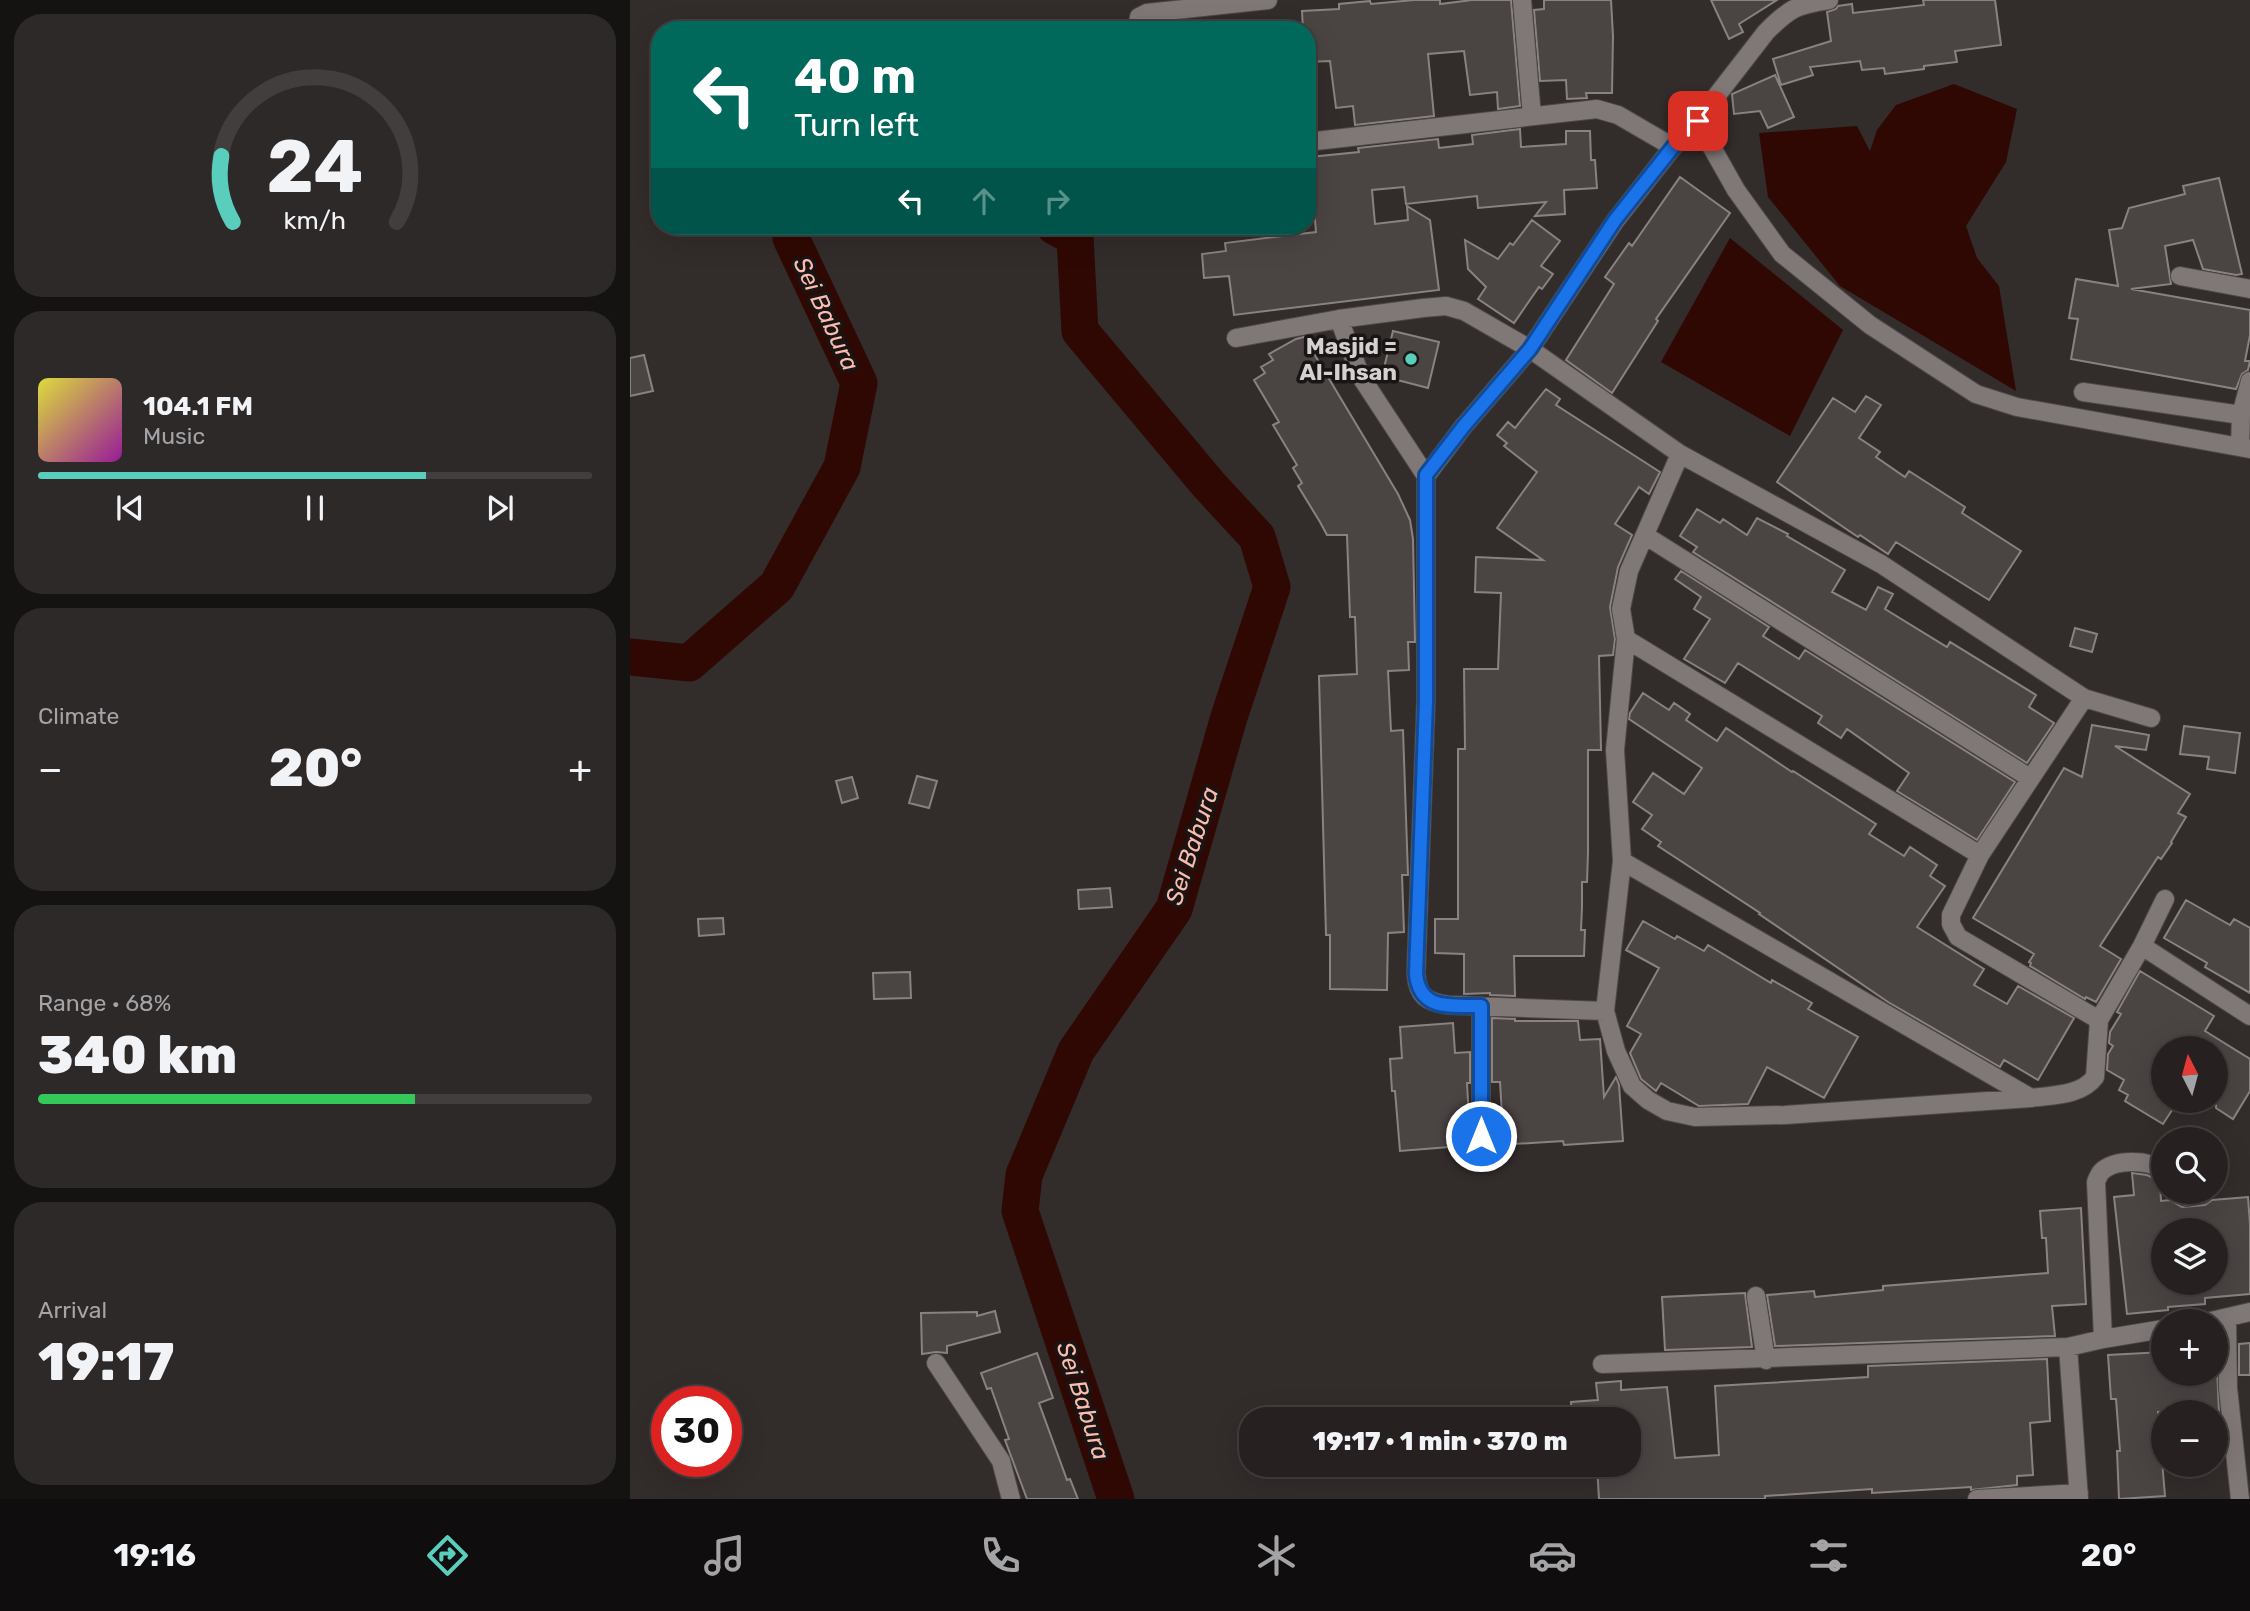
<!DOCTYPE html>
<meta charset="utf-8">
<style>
body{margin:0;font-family:Rubik,sans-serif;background:#2e2929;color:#f1f3f6;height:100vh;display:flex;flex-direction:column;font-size:26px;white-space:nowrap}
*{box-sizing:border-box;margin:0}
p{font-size:23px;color:#a4a3a5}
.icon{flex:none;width:38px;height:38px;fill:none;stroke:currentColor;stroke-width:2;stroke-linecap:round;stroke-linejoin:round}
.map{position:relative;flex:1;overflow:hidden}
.details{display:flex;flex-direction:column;gap:14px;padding:14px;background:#151212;width:630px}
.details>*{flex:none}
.guide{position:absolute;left:21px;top:21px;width:665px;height:214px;border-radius:28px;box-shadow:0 7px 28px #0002,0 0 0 2px #423e3e;background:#00695c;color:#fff;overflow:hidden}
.needle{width:46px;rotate:354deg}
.fabs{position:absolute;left:1521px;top:1036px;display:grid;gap:14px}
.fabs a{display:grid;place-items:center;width:77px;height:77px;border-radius:50%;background:#262120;box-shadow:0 7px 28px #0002,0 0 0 2px #423e3e;font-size:35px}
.speed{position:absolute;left:21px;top:1386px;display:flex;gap:14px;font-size:35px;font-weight:700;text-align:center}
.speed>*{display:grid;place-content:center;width:91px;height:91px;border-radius:50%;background:#262120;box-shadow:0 7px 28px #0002,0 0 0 2px #423e3e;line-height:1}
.speed .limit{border:10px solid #d22;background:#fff;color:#111}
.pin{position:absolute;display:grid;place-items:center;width:60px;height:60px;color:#fff;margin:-30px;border-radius:14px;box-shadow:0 4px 10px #0006}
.me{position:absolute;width:77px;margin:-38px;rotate:0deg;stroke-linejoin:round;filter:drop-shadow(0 0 5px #0008)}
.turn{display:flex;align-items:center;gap:24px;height:147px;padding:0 28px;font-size:32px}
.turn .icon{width:91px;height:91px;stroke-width:2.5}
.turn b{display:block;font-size:49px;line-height:60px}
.lanes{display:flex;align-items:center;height:66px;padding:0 28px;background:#0003;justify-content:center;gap:35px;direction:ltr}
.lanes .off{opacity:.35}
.big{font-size:52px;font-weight:800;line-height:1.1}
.details .tile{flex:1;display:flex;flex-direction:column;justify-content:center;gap:10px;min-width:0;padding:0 24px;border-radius:28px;background:#2e2929}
.details .dial{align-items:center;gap:0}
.dial svg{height:182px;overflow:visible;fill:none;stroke:#423e3e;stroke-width:7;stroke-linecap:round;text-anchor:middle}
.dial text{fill:#f1f3f6;stroke:none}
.song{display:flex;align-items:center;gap:21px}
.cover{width:84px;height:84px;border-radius:10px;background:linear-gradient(135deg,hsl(60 70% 55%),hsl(300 70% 35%))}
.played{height:7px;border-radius:4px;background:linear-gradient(90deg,#5acebd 70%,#423e3e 70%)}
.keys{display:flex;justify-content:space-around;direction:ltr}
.heat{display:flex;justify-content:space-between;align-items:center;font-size:38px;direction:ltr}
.charge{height:10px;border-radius:5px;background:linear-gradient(90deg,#34c759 68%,#423e3e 0)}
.trip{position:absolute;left:609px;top:1407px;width:402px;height:70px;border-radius:28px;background:#262120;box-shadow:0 7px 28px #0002,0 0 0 2px #423e3e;font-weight:800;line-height:70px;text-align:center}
.tabs{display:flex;height:112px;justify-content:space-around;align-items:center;background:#0f0d0d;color:#a4a3a5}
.tabs .icon{width:49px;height:49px}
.tabs .current{color:#5acebd}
.tabs b{font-size:32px;color:#f1f3f6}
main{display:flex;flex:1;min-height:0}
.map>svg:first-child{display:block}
</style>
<main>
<section class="details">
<div class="tile dial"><svg viewBox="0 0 100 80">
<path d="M14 69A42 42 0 1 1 86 69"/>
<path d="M14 69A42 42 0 0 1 9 40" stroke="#5acebd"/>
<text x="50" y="56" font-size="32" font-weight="700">24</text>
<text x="50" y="72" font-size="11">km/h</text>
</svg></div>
<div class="tile">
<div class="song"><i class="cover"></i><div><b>104.1 FM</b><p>Music</p></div></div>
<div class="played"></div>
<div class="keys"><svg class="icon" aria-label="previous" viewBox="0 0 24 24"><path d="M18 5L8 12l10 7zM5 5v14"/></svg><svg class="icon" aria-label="pause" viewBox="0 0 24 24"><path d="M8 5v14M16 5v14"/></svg><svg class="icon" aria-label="next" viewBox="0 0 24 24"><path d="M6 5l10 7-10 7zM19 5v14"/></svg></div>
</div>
<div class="tile"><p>Climate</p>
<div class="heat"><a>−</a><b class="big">20°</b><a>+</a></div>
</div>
<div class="tile"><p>Range · 68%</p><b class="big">340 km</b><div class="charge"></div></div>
<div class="tile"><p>Arrival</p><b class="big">19:17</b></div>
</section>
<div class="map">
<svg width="1620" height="1499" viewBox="0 0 1620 1499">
<rect width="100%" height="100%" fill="#322c2b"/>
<path fill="#300803" d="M1324,84l63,25 -11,53 -40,64 11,32 22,28 17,105 -176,-105 -72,-89 -9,-64 98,-7 13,25 7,-21 19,-25z
M1100,238l113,92 -53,106 -129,-74z"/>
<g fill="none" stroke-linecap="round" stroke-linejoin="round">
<path stroke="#300803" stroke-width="37" d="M424,226l21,11 5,94 129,154 48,52 15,50 -43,130 -55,192 -98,142 -52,124 -4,36 96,288
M0,657l59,6 88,-77 65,-119 17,-84 -68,-145v-12"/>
</g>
<path fill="#4a4443" stroke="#898281" stroke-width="2" fill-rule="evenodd" d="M784,0h26v4l32,-4h39l9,106 -22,3 -1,-17 -27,3 -6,-44 -36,3 6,62 -79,9 -2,-19 -17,2 -6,-47 -23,1v-32h-4l-1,-19 37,-2v-5l31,-3 1,3z
M914,0h67l2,36 -1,57h-26l1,5 -20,1 -1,-19 -26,1 -6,-71 10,-1z
M1081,0h66l-38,24 4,8 -14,7z
M1293,0h72l6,45 -46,6 2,11 -33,4v3l-39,5 -1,-6 -22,2 -2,-9 -50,6 3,8 -32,10 -8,-26 58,-18 -4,-29 9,-3 2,-3 14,-2 1,9 71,-8z
M1145,75l19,42 -26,11 -8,-17 -26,3 -2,-20z
M890,129l1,18 45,-3v-13h24l1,29h4l2,28 -33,2 1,24 -30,2 11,-14 -68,6 -1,-12 -71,8 -2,-17 -32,3 3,34 33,-4 -1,-14 23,14 9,70 -205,25 -5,-39 -25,2 -2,-24 24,-3 -1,-8 91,-11 -6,-75 49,-5 -1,-4 80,-9 1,9 34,-4 -1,-9z
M1050,177l50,36 -74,106 2,2 -46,72 -46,-33 48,-76 -9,-7 24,-34 3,3z
M1589,178l23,96 -6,1 -33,-6 -10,-29 -28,6 6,38 -40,5 119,21v25l-5,26h5l-2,9 -6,4 -6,15 -165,-30 7,-40 -9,-1 7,-39 42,7 -9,-56 13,-2 7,-20 56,-14 -2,-8z
M902,220l28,21 -19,25 12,8 -11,15 -3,-2 -25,36 -36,-24 8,-12 -18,-18 -3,-29 33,19 12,-16 3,2z
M763,331l46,11 -11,46 -46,-12z
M674,337l94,157 12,26 3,19 2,103h-7l1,28 -21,1 3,60 12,-1 5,145h-6l2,57 -16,1 -1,57 -57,-1v-54h-4l-7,-259 38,-2 -2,-57h-5l-3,-82h-20l-7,-13 -22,-36 4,-3 -9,-15 4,-3 -24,-40 6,-3 -25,-42 11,-7 -4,-6 12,-7 -4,-6 27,-15z
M14,355l9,36 -23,5v-38z
M916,389l14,10 -4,6 104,67 -11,22 -10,-7 -24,37 17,11 -14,32 -8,40 5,32 -2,16 -14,1 2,94h-13v102l-1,30h-5v25l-1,23h4l-1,26h-70l1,40 -25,-1v-2l-26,1v-40l-29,-1v-34h23v-170h7l-1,-80h34l3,-76 -26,-1 1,-35 67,3 -46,-32 40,-56 -33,-26 3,-3 -10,-8 11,-13 7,6z
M1236,396l15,9 -22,33 21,14 -4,5 29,20 4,-6 56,36 -3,6 59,38 -32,49 -93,-58 -8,12 -28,-19 -2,2 -81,-55 56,-84 22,14z
M1067,509l23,14 3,-4 24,16 10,-17 31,16 -1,2 58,34 -13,22 34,18 12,-23 15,7 -8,15 62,38 3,-5 86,53 -7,12 25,16 -27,40 -334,-211 4,-5 -17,-11z
M1051,571l88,56 -6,9 36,23 6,-9 210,132 -38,58 -80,-49 12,-18 -62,-44 -6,9 -23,-15 4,-7 -84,-53 -13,20 -41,-24 26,-40 -16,-10 7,-12 -26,-18z
M1445,628l22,6 -5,18 -22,-6z
M1013,693l26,17 5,-7 16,11 -4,6 31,21 9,-13 66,44 1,-1 83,53 -7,10 35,22 6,-9 27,18 -7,11 15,10 -28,41 67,42 -10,16 33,19 11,-18 56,32 -36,62 -34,-20 -4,7 -112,-65 -129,-88 1,-1 -102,-67 3,-4 -19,-13 10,-14 -19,-13 20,-29 31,21 18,-26 -73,-49 1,-6z
M1462,725l57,10 -3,15 -31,-4 75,48 -12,19 8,4 -15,25 1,1 -11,16 -3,-2 -58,89 21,13 -25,43 -10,-5 -1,2 -55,-33 1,-3 -2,-1 5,-8 -61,-36 91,-150 18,9z
M1554,726l56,7 -5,40 -28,-4 2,-12 -29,-3z
M287,776l20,5 -8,27 -20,-5z
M222,777l6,21 -16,5 -6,-22z
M480,888l2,19 -33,2 -1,-19z
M1556,900l44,25 4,-6 16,9v65l-45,-26 2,-4 -43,-25z
M93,918l1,16 -25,2 -1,-17z
M1013,921l32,18 2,-3 27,15 4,-6 63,38 1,-3 40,23 -4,6 50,28 -34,61 -57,-31 -19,37 -49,2 -38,-23 -5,8 -15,-12 -11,-26 11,-19 -14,-8 32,-58 -33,-18z
M1510,971l74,45 -9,15 45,28v32l-17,28 -17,-11v-60h-53v53h15l-15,23 -38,-23 3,-6 -9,-5 5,-10 -17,-10 1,-16 5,-8 -4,-3 1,-11 11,-18 -4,-2z
M280,972l1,26 -37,1 -1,-26z
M862,1018l23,1v2h63l2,19 20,-1 4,58 12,-20 3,8 4,56 -59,4 -1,-4 -65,4v-2l-9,1 3,-8v-20l10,-1 -2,-33h-8z
M823,1023l2,30 15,-1v31h-3l3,53 4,9 -74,6 -5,-60h-3l-2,-32 12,-1 -2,-31z
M1502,1173l15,2 13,6 1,20 9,-1 12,7 23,-2 7,-5 36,-3 2,28v69l-45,4v6l-37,3v3l-41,4 -13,-117 20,-2zM1533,1230h53v53h-53z
M1451,1208l5,96 -34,2 3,30 -280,10 -8,-51 47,-4 1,6 68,-7v-4l165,-13 -2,-35h-4l-2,-27z
M1115,1293l7,54 -87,3 -3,-53z
M365,1311l5,21 -53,14v7l-11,-1 -14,2 -1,-41 56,-1v4z
M1620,1343v32h-11v-31z
M1586,1345l3,67h-61l7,84 -46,3 -2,-48h3l-4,-52h-5l-3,-44 55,-3v22h53z
M407,1353l16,45 -14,5 28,77 3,-1 8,20h-51l-22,-59 4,-1 -18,-51 -4,1 -6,-16z
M1417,1359l3,62 -20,2 3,52 -16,1v9l-46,5v-3l-99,6v-4l-107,7v3h-166l-2,-34h32v-46h-57l-1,-17 27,-2 -2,-17 25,-2v9l46,-3 8,71 44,-3 -4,-69 153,-9v-11z"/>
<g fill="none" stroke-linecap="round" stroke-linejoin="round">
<g stroke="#4e4948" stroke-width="20">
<path id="minor" d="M892,0l10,116
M507,30l2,-13 8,-4 121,-13
M1067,121l39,69 46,64 88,71 106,69 41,13 233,42
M677,142l290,-33 21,6 55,32
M1550,276l70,13
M709,319l22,58 65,99
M606,338l103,-19 84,-11 23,-2 18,5 66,38 150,105 201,110 203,134 67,20
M1453,392l158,23
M1610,447l1,-32 9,-34
M1050,454l-51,117 -8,38 5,30 -11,111 7,111 -17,150 11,40 16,35 16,14 19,11 28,6 90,-2 246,-17c21,-3 50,-2 64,-21l4,-57 43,-74 23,-47
M1016,536l384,242
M996,639l354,216
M1454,698l-104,157 -29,60v9l7,13 141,83
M992,861l409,237
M1512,946l108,70
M975,1011l-157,-6c-22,-3 -30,-9 -32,-31l10,-274v-224l37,-49 67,-78 85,-128 58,-74 24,-26 69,-89c24,-24 30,-27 63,-32
M851,1136v-130
M1548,1192l9,5 16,-3
M1126,1296l10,64
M1597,1319l1,69 12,111
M1581,1321l39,-9
M1473,1339l-7,-157c0,-1 4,-9 5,-10 14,-14 48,-12 62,-2
M1438,1347l11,152
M306,1363l65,98 10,38
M972,1364l466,-17 35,-8 60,-10
M1347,1499l102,-6"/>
</g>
<use href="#minor" stroke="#7f7876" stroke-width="18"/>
</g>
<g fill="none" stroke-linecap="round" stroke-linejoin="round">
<g stroke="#114b97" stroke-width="18">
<path id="route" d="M851,1136v-130c-29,-1 -61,6 -65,-32l10,-273v-226l37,-48 67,-78 85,-129 58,-73 25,-26"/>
</g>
<use href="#route" stroke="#1a73e8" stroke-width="12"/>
</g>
<circle fill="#5acebd" stroke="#181514" stroke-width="2.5" cx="781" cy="359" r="7"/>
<g text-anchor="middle" stroke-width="7" stroke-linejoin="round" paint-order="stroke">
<g font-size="23" font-weight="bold" fill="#d5d1d0" stroke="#181514" text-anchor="end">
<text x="767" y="354">Masjid =<tspan x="767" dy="26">Al-Ihsan</tspan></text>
</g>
<g font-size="24" font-style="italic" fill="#fbbbad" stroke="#181514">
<text transform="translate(196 314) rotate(65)" y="8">Sei Babura</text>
<text transform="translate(562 846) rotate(-72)" y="8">Sei Babura</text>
<text transform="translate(453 1401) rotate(72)" y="8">Sei Babura</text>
</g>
</g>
</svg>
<div class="fabs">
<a><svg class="needle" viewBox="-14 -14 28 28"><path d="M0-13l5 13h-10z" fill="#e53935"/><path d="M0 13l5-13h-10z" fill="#a4a3a5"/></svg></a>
<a><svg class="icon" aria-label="search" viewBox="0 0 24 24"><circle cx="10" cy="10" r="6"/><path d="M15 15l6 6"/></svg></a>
<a><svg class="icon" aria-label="layers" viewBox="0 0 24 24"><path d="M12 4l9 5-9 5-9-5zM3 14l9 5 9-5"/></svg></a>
<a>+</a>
<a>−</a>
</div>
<div class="speed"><div class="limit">30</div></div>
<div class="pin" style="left:1068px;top:121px;background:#d93025"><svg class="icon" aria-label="arrive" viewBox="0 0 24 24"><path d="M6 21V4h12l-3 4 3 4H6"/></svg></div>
<svg class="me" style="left:851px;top:1136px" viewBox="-20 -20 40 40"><circle r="17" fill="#1a73e8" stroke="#fff" stroke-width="3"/><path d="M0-11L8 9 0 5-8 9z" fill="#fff"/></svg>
<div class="trip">19:17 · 1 min · 370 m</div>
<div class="guide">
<div class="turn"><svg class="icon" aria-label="left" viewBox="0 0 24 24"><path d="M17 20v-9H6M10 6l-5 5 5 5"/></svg><div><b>40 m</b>Turn left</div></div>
<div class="lanes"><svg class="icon" aria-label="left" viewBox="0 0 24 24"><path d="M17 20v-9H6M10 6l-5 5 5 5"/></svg><svg class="icon off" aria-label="ahead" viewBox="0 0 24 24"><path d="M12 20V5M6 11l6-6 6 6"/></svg><svg class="icon off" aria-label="right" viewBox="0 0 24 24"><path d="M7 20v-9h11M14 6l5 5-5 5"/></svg></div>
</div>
</div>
</main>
<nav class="tabs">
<b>19:16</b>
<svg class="icon current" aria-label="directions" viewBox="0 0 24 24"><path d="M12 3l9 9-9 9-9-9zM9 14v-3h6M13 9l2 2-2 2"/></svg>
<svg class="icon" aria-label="music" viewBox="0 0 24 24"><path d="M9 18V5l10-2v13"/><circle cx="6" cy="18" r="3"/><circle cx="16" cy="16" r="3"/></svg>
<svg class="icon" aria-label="phone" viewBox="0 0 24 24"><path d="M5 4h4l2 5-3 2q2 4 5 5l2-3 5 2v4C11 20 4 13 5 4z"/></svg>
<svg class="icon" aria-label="climate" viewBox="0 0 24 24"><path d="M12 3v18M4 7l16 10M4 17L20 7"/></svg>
<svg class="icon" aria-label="car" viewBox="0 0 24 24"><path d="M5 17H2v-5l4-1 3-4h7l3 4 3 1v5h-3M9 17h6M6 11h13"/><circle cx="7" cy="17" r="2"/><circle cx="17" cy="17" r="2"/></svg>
<svg class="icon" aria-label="filters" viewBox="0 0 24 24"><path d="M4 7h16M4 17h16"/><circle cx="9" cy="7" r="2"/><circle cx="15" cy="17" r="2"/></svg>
<b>20°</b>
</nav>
